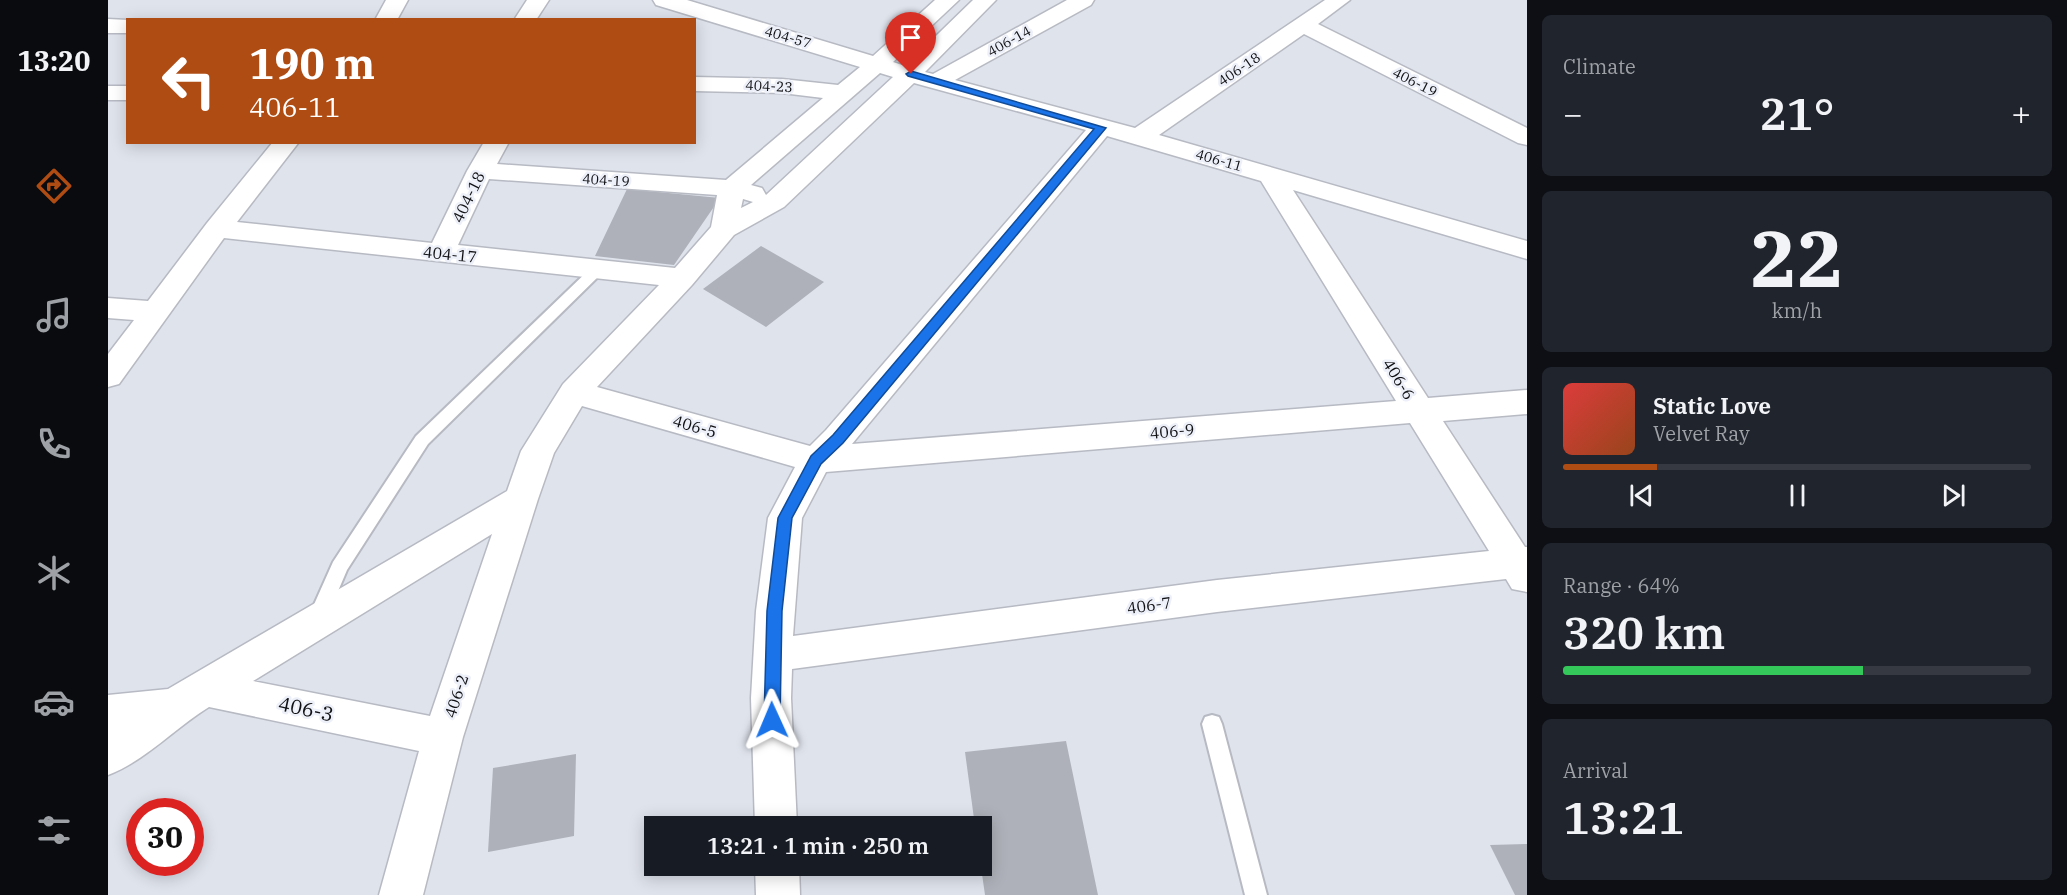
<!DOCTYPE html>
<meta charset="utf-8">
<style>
body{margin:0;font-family:"IBM Plex Serif",serif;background:#20242c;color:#f1f3f6;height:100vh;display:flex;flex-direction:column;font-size:22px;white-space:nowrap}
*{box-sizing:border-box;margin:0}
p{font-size:20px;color:#9ea1a6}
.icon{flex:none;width:33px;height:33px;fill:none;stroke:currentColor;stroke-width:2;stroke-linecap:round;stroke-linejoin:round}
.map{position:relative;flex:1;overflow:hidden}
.panel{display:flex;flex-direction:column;gap:15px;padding:15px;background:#0d0f14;width:540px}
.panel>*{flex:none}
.hud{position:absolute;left:18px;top:18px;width:570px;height:126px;border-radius:0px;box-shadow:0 3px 15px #0003;background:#af4c13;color:#fff;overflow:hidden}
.speed{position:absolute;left:18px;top:798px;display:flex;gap:12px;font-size:30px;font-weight:700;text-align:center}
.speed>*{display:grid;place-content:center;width:78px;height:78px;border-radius:50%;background:#171b24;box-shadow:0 3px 15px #0003;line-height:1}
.speed .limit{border:9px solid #d22;background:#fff;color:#111}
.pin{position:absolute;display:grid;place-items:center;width:51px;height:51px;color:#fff;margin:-62px -26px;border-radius:50% 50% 50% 0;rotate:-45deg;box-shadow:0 0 6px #0007}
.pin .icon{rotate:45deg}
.me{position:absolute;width:66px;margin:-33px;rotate:359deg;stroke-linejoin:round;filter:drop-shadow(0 0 4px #0008)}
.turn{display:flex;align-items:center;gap:21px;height:126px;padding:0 24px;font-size:27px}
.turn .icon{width:78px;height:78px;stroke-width:2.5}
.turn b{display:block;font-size:42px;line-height:51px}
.big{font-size:45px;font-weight:600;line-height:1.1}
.panel .card{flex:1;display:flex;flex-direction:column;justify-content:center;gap:9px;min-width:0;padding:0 21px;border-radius:9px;background:#20242c}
.panel .dial{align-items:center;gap:0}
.dial b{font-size:78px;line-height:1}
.song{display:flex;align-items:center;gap:18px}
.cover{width:72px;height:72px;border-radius:9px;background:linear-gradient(135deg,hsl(0 70% 55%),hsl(20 70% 35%))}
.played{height:6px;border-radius:3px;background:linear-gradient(90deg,#af4c13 20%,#363941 20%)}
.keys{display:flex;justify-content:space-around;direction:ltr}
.heat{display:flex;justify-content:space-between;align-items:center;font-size:33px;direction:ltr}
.charge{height:9px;border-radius:4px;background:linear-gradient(90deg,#34c759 64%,#363941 0)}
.trip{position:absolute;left:536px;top:816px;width:348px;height:60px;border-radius:0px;background:#171b24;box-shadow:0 3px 15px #0003;font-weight:600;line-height:60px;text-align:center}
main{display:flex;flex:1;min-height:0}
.dock{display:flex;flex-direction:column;width:108px;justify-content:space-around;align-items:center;background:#090b0e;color:#9ea1a6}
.dock .icon{width:42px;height:42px}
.dock .active{color:#af4c13}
.dock b{font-size:27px;color:#f1f3f6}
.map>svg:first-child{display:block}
</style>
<main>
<nav class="dock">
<b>13:20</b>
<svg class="icon active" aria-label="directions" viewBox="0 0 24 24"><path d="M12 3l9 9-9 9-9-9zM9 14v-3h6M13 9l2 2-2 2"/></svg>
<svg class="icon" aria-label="music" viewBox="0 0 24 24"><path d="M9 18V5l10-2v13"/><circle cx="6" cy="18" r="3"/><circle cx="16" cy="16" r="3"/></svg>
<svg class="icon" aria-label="phone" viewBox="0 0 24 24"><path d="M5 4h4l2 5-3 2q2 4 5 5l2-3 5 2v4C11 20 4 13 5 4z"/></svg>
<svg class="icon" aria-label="climate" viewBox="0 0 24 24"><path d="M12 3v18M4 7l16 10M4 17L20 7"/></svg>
<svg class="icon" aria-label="car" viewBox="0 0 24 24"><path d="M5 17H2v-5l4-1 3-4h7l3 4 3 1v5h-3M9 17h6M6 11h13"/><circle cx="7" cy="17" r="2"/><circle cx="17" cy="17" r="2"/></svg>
<svg class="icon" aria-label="filters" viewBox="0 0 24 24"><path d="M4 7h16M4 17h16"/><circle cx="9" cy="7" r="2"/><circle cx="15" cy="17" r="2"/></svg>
</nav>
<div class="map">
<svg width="1419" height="895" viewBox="0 0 1419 895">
<rect width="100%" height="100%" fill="#dfe3ec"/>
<path fill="#aeb1b9" d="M519,189l93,9 -46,67 -79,-9z
M653,246l63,36 -58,45 -63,-38z
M958,741l32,154h-113l-4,-28v-41h-6l-10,-74z
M468,754l-2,82 -86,16 5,-84z
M1419,844v51h-12l-25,-50z"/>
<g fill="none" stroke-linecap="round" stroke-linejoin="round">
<g stroke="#b7bac3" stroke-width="4">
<path id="lane" d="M490,264l5,2 2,3 -2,3 -175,172 -81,126 -23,54 -7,2 -7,-2 -2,-6 25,-56 83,-126 177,-170z
M1104,715l7,2 3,7 45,171h-22l-43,-171 3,-7z"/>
</g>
<g stroke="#b7bac3" stroke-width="3">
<path id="street" d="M278,0h22l-11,20h-22z
M419,0h22l-13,20h-22z
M545,0h34l186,56 62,-56h24l-66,62 12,4 68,-66h23l-71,72 8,2 134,-74h27l-3,5 -136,75 180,48 190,-128h25l-32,24 209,104v17l-9,-2 -214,-109 -145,101 368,106v18l-234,-69 135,208 99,-8v24l-84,7 82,126h2v45l-15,-3 -6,-10 -289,33 -425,57 -1,29 6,128h-42l-4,-128 5,-87 12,-93 27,-51 -213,-61 -28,47 -16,46 -75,238 -40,158h-44l40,-144 -210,-44c-34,21 -64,54 -101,68v-80l60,-6 339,-198 14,-40 42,-67 96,-99 -435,-47 -105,146 -11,3v-33l26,-34 -26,-2v-20l40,3 59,-78 66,-81h26l-62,80 195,21 35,-72 17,-29h25l-12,22 229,16 97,-82 -41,-5 -88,-2v-14l88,2 56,6 22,-18 -204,-62zM772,73l13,4 -127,118 -4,-7 -11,-3zM806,83l172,47 -260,300 -16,16 -213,-59 95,-102 42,-50 50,-28zM999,136l154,45 135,220 -544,43zM381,179l228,16 -6,32 -36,41 -217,-23zM635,199l10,3 -12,6zM1302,423l79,128 -272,29 -424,56 9,-118 24,-46zM384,534l-62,182 -177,-35z
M0,19l20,1v13h-20z
M0,86h20v14h-20z
M647,866h44l1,29h-44z"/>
</g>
<use href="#lane" fill="#fff" fill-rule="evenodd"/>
<use href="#street" fill="#fff" fill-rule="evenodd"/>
</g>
<path fill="#1a73e8" stroke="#114b97" stroke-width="1.5" d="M803,71l195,57 -263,315 -22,21 -29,54 -10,93 -2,109 -2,5 -6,2 -6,-2 -2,-5 3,-109 11,-93 33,-62 22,-21 261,-306 -186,-53 -2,-2z"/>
<g text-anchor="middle" stroke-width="5" stroke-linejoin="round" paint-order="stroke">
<g font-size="14" fill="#101114" stroke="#edf0f9">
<text transform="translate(680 37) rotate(16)" y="5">404-57</text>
<text transform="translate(901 41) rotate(-29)" y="5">406-14</text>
<text transform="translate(1131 69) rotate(-34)" y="5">406-18</text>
<text transform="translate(1307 82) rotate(27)" y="5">406-19</text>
<text transform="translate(661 86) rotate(3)" y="5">404-23</text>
<text transform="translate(1111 160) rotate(16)" y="5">406-11</text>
<text transform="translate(498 180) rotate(4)" y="5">404-19</text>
</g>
<g font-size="16" fill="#101114" stroke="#edf0f9">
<text transform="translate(360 197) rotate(-64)" y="6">404-18</text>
<text transform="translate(342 254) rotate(6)" y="6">404-17</text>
<text transform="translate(1291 379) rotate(58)" y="6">406-6</text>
<text transform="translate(587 426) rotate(16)" y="6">406-5</text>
<text transform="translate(1064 431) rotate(-5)" y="6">406-9</text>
<text transform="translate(1041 605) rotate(-8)" y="6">406-7</text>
<text transform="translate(348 696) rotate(-72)" y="6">406-2</text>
</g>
<g font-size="20" fill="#101114" stroke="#edf0f9">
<text transform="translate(198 709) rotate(12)" y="7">406-3</text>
</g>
</g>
</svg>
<div class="speed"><div class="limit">30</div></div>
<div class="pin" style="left:803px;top:74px;background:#d93025"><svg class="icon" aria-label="arrive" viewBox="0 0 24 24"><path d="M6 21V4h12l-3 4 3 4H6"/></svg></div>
<svg class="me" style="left:664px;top:720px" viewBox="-20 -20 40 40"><path d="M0-17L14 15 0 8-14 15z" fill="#1a73e8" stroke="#fff" stroke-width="4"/></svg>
<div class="trip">13:21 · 1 min · 250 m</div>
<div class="hud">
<div class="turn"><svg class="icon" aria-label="left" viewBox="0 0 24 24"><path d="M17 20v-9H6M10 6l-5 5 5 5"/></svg><div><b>190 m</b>406-11</div></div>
</div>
</div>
<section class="panel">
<div class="card"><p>Climate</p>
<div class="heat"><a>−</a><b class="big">21°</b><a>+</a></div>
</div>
<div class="card dial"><b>22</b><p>km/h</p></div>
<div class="card">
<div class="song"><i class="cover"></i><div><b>Static Love</b><p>Velvet Ray</p></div></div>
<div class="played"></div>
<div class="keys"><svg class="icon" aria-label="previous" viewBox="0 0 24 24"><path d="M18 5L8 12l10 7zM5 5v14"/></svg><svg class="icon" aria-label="pause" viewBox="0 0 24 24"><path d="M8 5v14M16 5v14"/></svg><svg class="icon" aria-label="next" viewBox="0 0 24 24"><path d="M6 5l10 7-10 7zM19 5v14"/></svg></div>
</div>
<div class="card"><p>Range · 64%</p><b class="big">320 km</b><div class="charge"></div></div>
<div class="card"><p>Arrival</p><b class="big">13:21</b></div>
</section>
</main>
